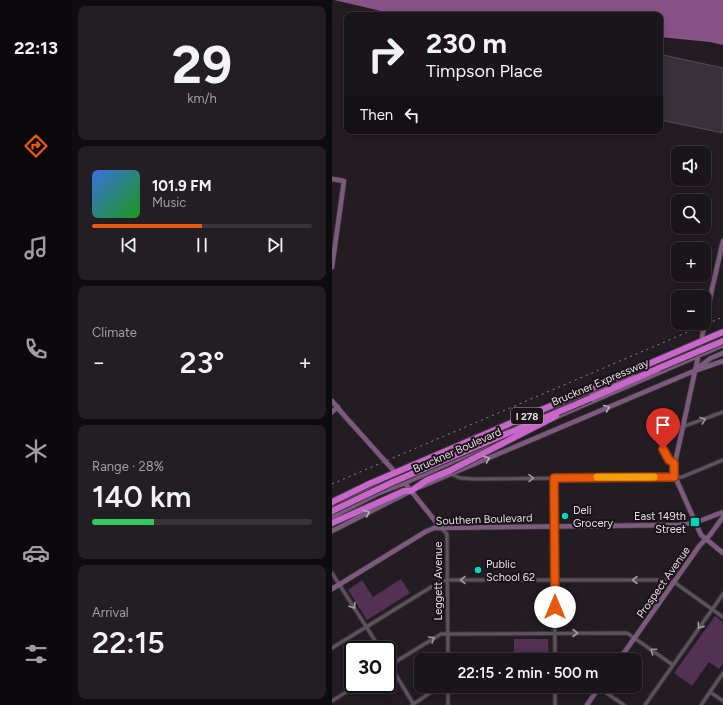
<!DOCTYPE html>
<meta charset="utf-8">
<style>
body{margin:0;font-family:Figtree,sans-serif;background:#231e23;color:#f1f3f6;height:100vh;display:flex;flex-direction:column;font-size:15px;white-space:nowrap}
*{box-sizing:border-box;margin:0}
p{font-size:13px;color:#9f9fa2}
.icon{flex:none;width:22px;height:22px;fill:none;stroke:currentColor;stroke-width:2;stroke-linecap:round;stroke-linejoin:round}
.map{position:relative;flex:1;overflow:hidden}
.drawer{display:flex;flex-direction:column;gap:6px;padding:6px;background:#0e0c0e;width:260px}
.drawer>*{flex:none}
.guide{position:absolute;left:12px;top:12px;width:319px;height:122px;border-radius:8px;box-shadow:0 2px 10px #0003,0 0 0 1px #383439;background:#1a151a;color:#f1f3f6;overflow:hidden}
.buttons{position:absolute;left:339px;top:146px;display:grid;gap:8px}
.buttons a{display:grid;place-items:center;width:40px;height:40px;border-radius:8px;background:#1a151a;box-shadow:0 2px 10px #0003,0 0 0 1px #383439;font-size:20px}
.speed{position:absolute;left:12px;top:641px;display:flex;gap:8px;font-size:20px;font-weight:700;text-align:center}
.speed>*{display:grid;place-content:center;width:52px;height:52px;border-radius:50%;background:#1a151a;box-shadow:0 2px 10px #0003,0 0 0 1px #383439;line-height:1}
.speed .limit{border:2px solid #111;border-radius:6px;background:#fff;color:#111}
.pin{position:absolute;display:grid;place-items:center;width:34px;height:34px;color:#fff;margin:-41px -17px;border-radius:50% 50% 50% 0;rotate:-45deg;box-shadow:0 0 4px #0007}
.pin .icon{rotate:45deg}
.me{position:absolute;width:44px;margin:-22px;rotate:0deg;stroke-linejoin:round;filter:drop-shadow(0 0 3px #0008)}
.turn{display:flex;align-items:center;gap:14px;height:84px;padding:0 16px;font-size:18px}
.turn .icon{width:52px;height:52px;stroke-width:2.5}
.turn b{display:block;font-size:28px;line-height:34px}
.then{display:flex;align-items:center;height:38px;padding:0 16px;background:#0003;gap:8px;font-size:15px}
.big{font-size:30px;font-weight:600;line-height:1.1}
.drawer .tile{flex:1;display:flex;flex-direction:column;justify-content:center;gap:6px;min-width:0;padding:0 14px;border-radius:8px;background:#231e23}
.drawer .dial{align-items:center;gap:0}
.dial b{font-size:52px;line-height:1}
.song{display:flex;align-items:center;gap:12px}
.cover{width:48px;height:48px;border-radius:6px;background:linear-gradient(135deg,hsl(220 70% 55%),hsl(120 70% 35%))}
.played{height:4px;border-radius:2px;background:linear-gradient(90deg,#ea580c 50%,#383439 50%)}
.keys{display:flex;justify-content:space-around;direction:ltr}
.heat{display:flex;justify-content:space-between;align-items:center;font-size:22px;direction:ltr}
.charge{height:6px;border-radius:3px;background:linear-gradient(90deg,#34c759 28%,#383439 0)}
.trip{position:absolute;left:82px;top:653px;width:228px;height:40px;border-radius:8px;background:#1a151a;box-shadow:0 2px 10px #0003,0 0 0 1px #383439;font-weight:600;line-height:40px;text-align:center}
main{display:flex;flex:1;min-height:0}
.tabs{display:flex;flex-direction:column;width:72px;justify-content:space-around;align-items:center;background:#0a080a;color:#9f9fa2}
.tabs .icon{width:28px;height:28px}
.tabs .active{color:#ea580c}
.tabs b{font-size:18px;color:#f1f3f6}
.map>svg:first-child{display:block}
</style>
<main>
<nav class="tabs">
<b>22:13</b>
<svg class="icon active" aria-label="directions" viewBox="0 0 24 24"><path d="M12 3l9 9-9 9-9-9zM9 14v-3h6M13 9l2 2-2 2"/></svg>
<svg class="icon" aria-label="music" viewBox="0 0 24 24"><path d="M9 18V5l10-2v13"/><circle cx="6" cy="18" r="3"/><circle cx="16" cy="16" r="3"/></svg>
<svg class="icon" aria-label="phone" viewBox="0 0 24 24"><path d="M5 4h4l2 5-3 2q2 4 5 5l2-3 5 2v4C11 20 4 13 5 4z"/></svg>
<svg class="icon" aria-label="climate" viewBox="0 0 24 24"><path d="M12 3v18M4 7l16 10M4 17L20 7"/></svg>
<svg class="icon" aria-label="car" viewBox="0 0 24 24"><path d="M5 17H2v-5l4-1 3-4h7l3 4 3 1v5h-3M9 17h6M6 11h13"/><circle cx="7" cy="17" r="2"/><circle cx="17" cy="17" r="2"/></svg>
<svg class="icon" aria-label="filters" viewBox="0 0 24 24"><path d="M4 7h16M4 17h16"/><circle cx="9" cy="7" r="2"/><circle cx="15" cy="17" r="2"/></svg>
</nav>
<section class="drawer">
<div class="tile dial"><b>29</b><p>km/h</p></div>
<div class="tile">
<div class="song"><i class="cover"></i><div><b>101.9 FM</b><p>Music</p></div></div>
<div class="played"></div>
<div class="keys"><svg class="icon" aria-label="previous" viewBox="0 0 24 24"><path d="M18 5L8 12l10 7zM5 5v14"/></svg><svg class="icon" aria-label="pause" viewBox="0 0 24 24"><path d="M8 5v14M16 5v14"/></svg><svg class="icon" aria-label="next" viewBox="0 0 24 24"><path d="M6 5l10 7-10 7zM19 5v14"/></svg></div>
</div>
<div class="tile"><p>Climate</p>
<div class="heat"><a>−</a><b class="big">23°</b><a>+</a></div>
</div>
<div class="tile"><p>Range · 28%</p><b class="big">140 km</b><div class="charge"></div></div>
<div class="tile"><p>Arrival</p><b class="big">22:15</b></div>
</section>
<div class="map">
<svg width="391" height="705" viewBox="0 0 391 705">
<rect width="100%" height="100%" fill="#231c23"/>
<path fill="#523152" d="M69,579l9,14 -43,27 -19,-30 14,-10 11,17z
M383,616l8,6v42l-4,5 -10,-7 -17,24 -18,-13z
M182,639h34l1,21h-75l40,-1z"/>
<path fill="#875387" d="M2,0h389v45l-13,-3 -50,-5v-22h-262z"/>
<path fill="#393139" stroke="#554c54" d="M331,55l60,13v65l-63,-13v-51z"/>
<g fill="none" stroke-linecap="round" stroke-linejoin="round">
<g stroke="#3c363b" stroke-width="5">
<path id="street" d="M342,463l-6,-4 -13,-30 27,-2 41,-15
M119,474l9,4 15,1 207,-2 41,-17
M222,477l1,183
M109,528l6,6 1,126
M0,573l49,77
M0,648l109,-67 6,-1h220l7,2 49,35
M55,660l27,45
M55,667l54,-33h6l180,-1 46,32
M223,686v19
M116,687v18
M378,692l13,9
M0,701l27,-17
M80,705l27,-18h153l7,1 25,17
M313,705l78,-111
M369,705l22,-32"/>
</g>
<g stroke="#3c363b" stroke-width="6">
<path id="secondary" d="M0,179l12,2 -12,86
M380,289l11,-48
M370,339l-29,133 28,63 22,18
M367,367l12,-9 12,-5
M0,401l10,12
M0,412l6,-5
M222,418l169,-73
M72,482l36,45
M88,487l274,-116 29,-10
M0,507l66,-31 235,-100
M0,517l45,-23 28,-11 107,-48
M0,531l79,-40
M0,589l93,-57 9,-4 245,-3 15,-2 29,-11
M287,660l81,-115 10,-10 13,-18
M255,705l13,-19"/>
</g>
<g stroke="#3c363b" stroke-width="8">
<path id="highway" d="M259,398l68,-30
M0,523l72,-32h7l16,-11 24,-10"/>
</g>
<use href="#street" stroke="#5c545c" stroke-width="3"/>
<use href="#secondary" stroke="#7c5a7d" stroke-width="4.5"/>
<use href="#highway" stroke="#c867c9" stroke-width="6"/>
<path stroke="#8c868c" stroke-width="1" stroke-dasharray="2 4" stroke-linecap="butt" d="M0,484l391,-167"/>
<g stroke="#3c363b" stroke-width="6" stroke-linecap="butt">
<path id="secondary-bridge" d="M370,337l10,-48
M10,413l52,58"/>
</g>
<g stroke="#3c363b" stroke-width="8" stroke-linecap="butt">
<path id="highway-bridge" d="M327,368l64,-27
M119,470l105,-54
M0,502l37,-18 354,-152
M0,511l61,-29 198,-84"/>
</g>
<use href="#secondary-bridge" stroke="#7c5a7d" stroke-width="4.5"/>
<use href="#highway-bridge" stroke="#c867c9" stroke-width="6"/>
</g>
<defs><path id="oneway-chevron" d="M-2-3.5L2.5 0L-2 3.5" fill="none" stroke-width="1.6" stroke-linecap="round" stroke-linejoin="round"/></defs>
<g stroke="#baa9ba">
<use href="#oneway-chevron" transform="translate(275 408) rotate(-23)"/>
<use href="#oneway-chevron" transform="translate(155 459) rotate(-22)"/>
<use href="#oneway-chevron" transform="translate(35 513) rotate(-23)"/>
</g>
<g stroke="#a099a0">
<use href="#oneway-chevron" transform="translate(371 420) rotate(-20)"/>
<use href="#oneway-chevron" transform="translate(199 478) rotate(-1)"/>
<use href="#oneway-chevron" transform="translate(131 580) rotate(180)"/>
<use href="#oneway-chevron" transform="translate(303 580) rotate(180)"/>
<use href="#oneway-chevron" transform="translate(21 606) rotate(58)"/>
<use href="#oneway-chevron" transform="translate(368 626) rotate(125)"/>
<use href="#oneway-chevron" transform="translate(243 633)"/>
<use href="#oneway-chevron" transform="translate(100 639) rotate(-31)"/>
<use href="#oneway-chevron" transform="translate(321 651) rotate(-145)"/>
</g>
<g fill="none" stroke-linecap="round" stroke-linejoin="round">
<g stroke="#983908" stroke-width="10">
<path id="route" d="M223,607l-1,-129 120,-1v-14l-5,-3 -6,-11"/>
</g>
<use href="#route" stroke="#ea580c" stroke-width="7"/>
<path stroke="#f59e0b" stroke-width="7" d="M265,477h57"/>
</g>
<g fill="#06d5b6" stroke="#1a1319" stroke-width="1.5">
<circle cx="233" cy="516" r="4"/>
<rect x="358" y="517" width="10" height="10" rx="2"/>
<circle cx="146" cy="570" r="4"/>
</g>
<g text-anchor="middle" stroke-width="4" stroke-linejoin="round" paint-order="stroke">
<rect fill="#1a1319" stroke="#a7a1a6" stroke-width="1" x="179" y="408" width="32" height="16" rx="3"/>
<g font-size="10" font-weight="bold" fill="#e4dee3">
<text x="195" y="420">I 278</text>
</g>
<g font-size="11" fill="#e4dee3" stroke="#1a1319">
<text transform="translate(268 382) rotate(-23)" y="4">Bruckner Expressway</text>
<text transform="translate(125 450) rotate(-24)" y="4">Bruckner Boulevard</text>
<text transform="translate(152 519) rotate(-2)" y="4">Southern Boulevard</text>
<text transform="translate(106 581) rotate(-90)" y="4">Leggett Avenue</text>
<text transform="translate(331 582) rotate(-55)" y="4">Prospect Avenue</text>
</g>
<g font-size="11" fill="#e4dee3" stroke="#1a1319" text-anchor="start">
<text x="241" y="514">Deli<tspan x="241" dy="13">Grocery</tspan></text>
<text x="354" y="520" text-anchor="end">East 149th<tspan x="354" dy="13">Street</tspan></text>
<text x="154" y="568">Public<tspan x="154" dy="13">School 62</tspan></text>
</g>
</g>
</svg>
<div class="buttons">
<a><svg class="icon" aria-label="sound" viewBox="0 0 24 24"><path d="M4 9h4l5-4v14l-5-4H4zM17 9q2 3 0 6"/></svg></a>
<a><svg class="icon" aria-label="search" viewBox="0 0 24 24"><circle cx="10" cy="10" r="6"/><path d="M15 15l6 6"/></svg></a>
<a>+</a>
<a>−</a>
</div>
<div class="speed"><div class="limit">30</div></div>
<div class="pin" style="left:331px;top:449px;background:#d93025"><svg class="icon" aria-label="arrive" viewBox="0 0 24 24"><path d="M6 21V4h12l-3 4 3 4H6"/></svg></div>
<svg class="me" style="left:223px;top:607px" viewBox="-20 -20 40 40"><circle r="19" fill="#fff"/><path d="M0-13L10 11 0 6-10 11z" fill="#ea580c"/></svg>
<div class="trip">22:15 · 2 min · 500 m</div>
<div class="guide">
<div class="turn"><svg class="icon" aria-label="right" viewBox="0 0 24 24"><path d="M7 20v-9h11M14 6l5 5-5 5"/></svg><div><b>230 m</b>Timpson Place</div></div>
<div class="then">Then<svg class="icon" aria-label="left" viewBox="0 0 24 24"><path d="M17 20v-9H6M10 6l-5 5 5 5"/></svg></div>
</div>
</div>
</main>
